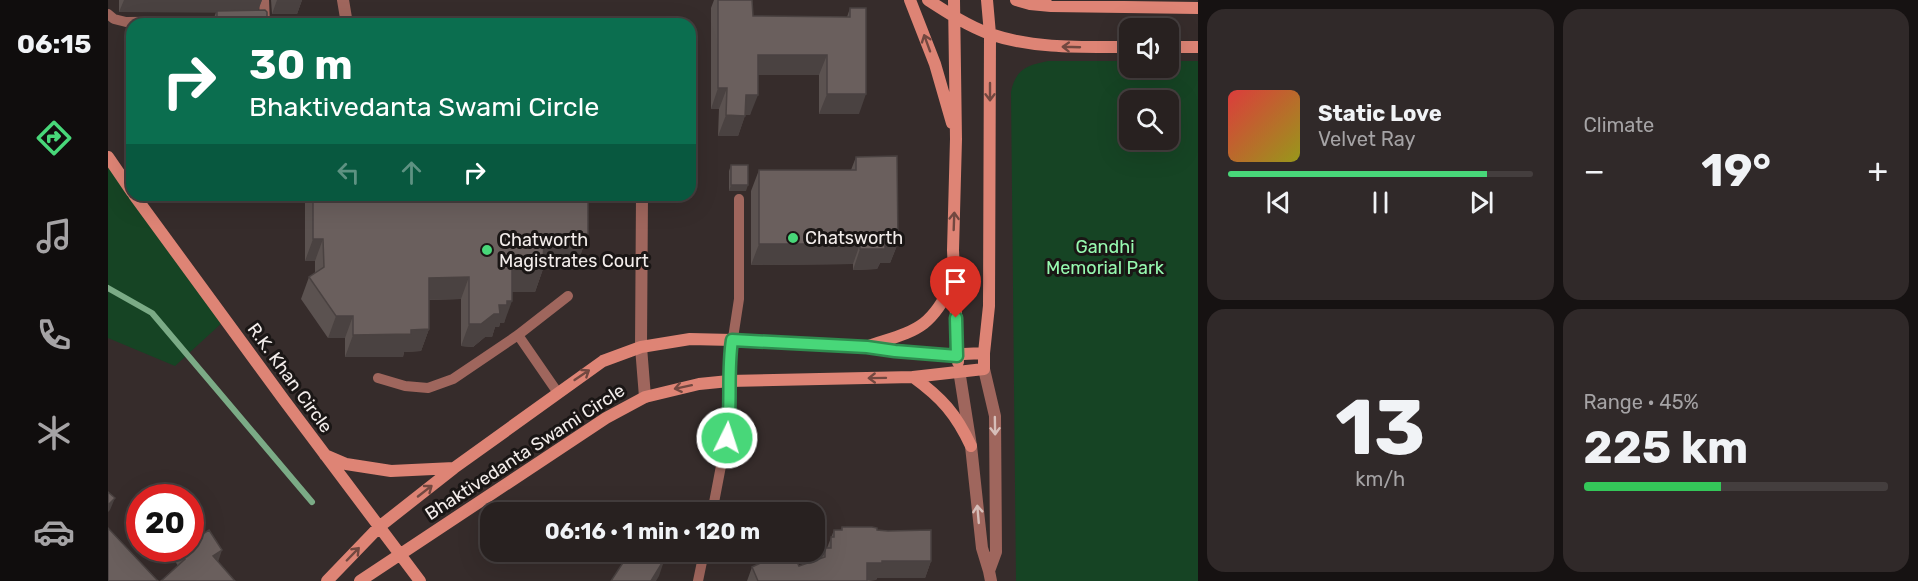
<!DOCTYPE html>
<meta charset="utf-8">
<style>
body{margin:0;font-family:Rubik,sans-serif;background:#302929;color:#f1f3f6;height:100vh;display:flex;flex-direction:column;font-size:22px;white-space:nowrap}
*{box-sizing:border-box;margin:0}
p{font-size:20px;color:#a5a3a5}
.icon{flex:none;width:33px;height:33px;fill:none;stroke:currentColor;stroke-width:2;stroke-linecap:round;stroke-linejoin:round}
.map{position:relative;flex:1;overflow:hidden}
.drawer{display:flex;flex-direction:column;gap:9px;padding:9px;background:#161212;width:720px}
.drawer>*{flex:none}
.banner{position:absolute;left:18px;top:18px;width:570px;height:183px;border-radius:18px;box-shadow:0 6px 24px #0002,0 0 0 2px #443e3e;background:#0b6e4f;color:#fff;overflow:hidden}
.buttons{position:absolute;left:1011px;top:18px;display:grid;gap:12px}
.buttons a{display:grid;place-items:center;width:60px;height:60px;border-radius:12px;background:#282120;box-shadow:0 6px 24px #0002,0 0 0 2px #443e3e;font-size:30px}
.speed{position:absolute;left:18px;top:484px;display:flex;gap:12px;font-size:30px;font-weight:700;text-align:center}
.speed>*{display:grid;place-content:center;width:78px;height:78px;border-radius:50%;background:#282120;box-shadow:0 6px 24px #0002,0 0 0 2px #443e3e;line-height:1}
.speed .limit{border:9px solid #d22;background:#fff;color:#111}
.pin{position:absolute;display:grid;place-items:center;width:51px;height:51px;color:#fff;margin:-62px -26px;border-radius:50% 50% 50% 0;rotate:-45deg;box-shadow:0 0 6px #0007}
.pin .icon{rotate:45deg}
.me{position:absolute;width:66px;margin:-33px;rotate:4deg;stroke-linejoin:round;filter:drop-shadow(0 0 4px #0008)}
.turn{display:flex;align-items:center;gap:21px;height:126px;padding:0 24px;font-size:27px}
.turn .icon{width:78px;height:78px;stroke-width:2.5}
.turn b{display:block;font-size:42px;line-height:51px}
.lanes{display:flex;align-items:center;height:57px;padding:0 24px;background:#0003;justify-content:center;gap:30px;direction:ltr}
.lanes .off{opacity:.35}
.big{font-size:45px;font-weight:700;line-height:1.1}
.drawer .card{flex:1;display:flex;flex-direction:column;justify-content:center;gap:9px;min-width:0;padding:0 21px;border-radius:18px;background:#302929}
.drawer .dial{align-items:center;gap:0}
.dial b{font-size:78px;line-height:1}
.song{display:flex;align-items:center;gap:18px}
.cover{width:72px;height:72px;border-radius:9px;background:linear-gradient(135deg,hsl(0 70% 55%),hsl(60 70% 35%))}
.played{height:6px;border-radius:3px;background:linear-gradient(90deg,#48d779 85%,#443e3e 85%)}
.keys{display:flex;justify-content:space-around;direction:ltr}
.heat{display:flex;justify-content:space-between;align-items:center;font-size:33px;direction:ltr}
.charge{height:9px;border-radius:4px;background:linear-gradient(90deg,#34c759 45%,#443e3e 0)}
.drawer .tiles{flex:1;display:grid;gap:9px;grid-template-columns:repeat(2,1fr)}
.trip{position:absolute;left:372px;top:502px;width:345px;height:60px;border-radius:18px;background:#282120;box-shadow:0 6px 24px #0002,0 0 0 2px #443e3e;font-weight:700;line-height:60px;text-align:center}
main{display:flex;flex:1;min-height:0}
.menu{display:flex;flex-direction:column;width:108px;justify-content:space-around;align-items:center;background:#100d0d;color:#a5a3a5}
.menu .icon{width:42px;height:42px}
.menu .current{color:#48d779}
.menu b{font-size:27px;color:#f1f3f6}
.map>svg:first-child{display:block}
</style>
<main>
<nav class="menu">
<b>06:15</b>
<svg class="icon current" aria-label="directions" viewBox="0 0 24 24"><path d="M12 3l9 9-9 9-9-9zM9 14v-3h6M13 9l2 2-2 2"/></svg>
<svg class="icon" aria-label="music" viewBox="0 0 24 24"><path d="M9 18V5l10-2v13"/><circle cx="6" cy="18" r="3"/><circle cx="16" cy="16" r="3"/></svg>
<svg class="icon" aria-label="phone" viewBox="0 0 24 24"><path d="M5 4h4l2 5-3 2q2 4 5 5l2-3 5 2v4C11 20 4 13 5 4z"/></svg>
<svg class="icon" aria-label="climate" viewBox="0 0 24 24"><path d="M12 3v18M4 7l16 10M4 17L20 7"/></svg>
<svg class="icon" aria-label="car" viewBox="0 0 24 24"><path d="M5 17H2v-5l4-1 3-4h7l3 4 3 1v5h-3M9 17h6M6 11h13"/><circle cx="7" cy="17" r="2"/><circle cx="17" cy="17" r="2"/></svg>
</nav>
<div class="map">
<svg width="1090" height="581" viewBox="0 0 1090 581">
<rect width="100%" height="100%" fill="#362c2b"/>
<path fill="#164424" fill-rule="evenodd" d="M940,61h81l1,7h38l1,-7h29v520h-182l-5,-489c4,-22 16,-27 37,-31zM1060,100v40h-38v-40z
M0,163l116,158 -49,45 -67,-28z"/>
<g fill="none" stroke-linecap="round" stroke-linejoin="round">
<path stroke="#7bab86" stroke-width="6" d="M0,288l44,25 160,189"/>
<path stroke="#9f665d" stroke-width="10" d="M156,0l1,24
M0,14l6,5 12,3 100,-1
M410,335l40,58
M270,378l27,8 23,2 25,-9 65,-44 50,-39
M604,513l17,-89v-60l10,-65v-100
M590,581l6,-29"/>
<path stroke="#9f665d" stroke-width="12" d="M235,0l4,24
M534,195l-1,152 4,50
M876,369l11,47 1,136 -7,19
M851,370l12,76 11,102 7,23 2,10"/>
<path stroke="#de8475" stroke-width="12" d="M802,0l25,64 17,59
M820,0c20,13 40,26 62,34 44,15 93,13 140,13
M846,0l2,139 -3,111 5,112
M908,0l14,4 21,2 147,2
M1060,47h30
M0,157l24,35
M26,195l150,205 136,181
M761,346c47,-16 61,-16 84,-64
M805,377c29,21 43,37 58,69
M217,455l21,9 45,7 63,-3
M219,581l52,-54 75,-59 149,-107 38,-14 49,-8 42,1 135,7 76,8 41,-2
M252,581l246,-163 39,-21 54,-13 30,-3 184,-4 71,-8v-16l5,-47 1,-272 -3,-34"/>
</g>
<path fill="#5b5250" d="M11,0h143l-4,10 9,14h-55l4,-12h-97z
M163,0h31l-5,14h-25z
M606,0h38l1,16 94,1 3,-9 9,106h-40v-39h-61l-8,40h-5l-7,21h-20l1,-27h-8v-101z
M748,157l42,86 -8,20h-10l-3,6 -24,1v-6l-102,1v-74l8,-21h92z
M623,165l15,26h-17v-20z
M197,195h239l1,3 43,36 -8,22 -37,1v12l-8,23h-23l-8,31h-4l-1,4h-4l-3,10h-7l-12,10 -12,-1v-47l-32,1v29l-8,22 -17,1 -1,5h-58v-19h-17l-27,-39 8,-22 6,-4v-12h-10z
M734,527l35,3 54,31 -6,17h-48l-1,2 -9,1h-120l5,-14 10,-4 2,-5 35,8 22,-8 4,-10h2l7,-18h7z
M71,549l39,13 -40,4 -3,-5z"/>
<path fill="#4a4241" d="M16,0h138l-5,13 -138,-1z
M169,0h25l-5,14h-25z
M650,55h69l-8,20h-69z
M610,88h9l-8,21h-8z
M719,94h39l-7,20h-40z
M638,95h12l-8,20h-11z
M618,115l19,1 -7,20h-20z
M623,185h17l-2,6h-17z
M436,234h44l-8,22 -44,1z
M205,239h10l-8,22h-10z
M777,243h13l-8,20h-10l-3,6 -24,1 7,-21z
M651,244h101l-7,20 -102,1z
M435,269l-8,23h-31l8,-22z
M361,277l-8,22 -40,1 8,-22z
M399,301h5l-8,22h-4l-1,4h-4l-3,10h-7l-12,10 -12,-1 8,-22z
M228,316h17l-8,22h-17z
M321,329l-8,22 -17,1 -1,5h-58l8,-22z
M7,498l-5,12 -2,2v-7z
M114,550l-4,12 -5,-6z
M557,558l-6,18 -3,5h-5z
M774,561h49l-6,17h-48l-1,2h-15l6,-17z"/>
<path fill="#6a5f5d" stroke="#4a4241" stroke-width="1.5" d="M610,0h34l1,16 97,1v-9h16v86h-39v-39h-69v40h-12l-1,21 -19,-1 1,-27h-9z
M157,10l2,2v12h-50v-13z
M789,156l1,87h-13v6h-25v-5h-101v-74h97v-13z
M623,165h17v20h-17z
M205,195h231l1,3h43v36h-44l-1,35 -31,1v31h-5v4h-8l1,9h-6l-13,10h-12v-47l-40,1v51l-18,1v4l-58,1v-19h-17l-27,-39 15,-10 -1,-28h-10z
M0,492l7,6 -7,7z
M734,527h30l5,1v2l11,1 43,-1v31h-49v2h-15v18h-109l-6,-14 13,-6 -1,-3 14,-6h14l7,14 26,-9v-9h6v-11h3v-7h8z
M0,528l50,53h-50z
M101,530l13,20 -9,6 22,25h-74l24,-22 -6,-10h11v-7z
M522,552h26l9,6 -14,23h-40z"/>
<defs><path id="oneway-shaft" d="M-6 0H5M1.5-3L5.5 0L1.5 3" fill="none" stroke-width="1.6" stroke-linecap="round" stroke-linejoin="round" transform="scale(1.5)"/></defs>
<g stroke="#724840">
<use href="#oneway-shaft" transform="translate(819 43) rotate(-110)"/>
<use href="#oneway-shaft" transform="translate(963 47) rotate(-178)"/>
<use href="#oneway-shaft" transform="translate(882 92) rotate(90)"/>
<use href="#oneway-shaft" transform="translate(846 221) rotate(-88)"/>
<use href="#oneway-shaft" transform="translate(474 375) rotate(-34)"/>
<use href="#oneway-shaft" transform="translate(769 378) rotate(179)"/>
<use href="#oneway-shaft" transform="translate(575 387) rotate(168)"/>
<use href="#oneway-shaft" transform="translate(317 491) rotate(-38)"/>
<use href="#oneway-shaft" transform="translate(245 554) rotate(-46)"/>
</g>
<g stroke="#d6beb9">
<use href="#oneway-shaft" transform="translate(887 426) rotate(89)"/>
<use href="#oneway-shaft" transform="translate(870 514) rotate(-95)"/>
</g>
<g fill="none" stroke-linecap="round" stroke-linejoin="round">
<g stroke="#2f8c4f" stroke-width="15">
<path id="route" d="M619,438c5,-33 0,-65 5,-98l135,7 28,4 62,5 -1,-38"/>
</g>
<use href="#route" stroke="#48d779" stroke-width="10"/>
</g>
<g fill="#48d779" stroke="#1a1615" stroke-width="2">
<circle cx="685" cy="238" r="6"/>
<circle cx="379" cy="250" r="6"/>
</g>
<g text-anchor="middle" stroke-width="6" stroke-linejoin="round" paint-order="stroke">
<g font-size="18" fill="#f3edeb" stroke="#1a1615" text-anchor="start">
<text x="697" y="244">Chatsworth</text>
<text x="391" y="246">Chatworth<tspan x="391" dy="21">Magistrates Court</tspan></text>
</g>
<g font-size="18" fill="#97fab0" stroke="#1a1615">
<text x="997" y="253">Gandhi<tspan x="997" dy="21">Memorial Park</tspan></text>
</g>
<g font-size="18" fill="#f3edeb" stroke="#1a1615">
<text transform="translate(182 378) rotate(54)" y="6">R.K. Khan Circle</text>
<text transform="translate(417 452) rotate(-33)" y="6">Bhaktivedanta Swami Circle</text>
</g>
</g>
</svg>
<div class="buttons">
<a><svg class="icon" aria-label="sound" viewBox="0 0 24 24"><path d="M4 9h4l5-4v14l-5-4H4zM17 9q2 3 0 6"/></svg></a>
<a><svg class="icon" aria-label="search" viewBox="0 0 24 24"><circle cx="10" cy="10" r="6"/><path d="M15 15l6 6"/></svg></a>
</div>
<div class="speed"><div class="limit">20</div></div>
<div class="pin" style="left:848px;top:318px;background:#d93025"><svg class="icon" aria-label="arrive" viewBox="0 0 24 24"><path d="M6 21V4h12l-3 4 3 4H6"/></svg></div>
<svg class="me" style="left:619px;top:438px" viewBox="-20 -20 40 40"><circle r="17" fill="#48d779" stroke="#fff" stroke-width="3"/><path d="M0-11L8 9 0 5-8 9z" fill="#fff"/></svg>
<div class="trip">06:16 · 1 min · 120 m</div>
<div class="banner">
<div class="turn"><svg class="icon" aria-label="right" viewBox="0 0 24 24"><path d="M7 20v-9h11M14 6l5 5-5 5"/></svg><div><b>30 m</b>Bhaktivedanta Swami Circle</div></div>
<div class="lanes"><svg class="icon off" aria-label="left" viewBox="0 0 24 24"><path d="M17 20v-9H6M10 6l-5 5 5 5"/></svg><svg class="icon off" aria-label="ahead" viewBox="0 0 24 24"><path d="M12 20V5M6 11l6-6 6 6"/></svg><svg class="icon" aria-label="right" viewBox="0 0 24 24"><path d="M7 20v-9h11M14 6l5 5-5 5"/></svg></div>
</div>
</div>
<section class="drawer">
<div class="tiles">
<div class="card">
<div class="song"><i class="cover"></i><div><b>Static Love</b><p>Velvet Ray</p></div></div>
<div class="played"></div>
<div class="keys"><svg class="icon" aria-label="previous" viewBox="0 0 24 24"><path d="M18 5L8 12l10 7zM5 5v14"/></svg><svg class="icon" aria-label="pause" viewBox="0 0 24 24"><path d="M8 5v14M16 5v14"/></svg><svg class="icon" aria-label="next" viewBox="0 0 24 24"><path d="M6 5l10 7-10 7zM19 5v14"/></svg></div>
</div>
<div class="card"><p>Climate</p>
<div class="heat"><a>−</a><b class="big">19°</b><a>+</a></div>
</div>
<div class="card dial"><b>13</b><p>km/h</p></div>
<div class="card"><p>Range · 45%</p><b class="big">225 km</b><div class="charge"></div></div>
</div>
</section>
</main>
